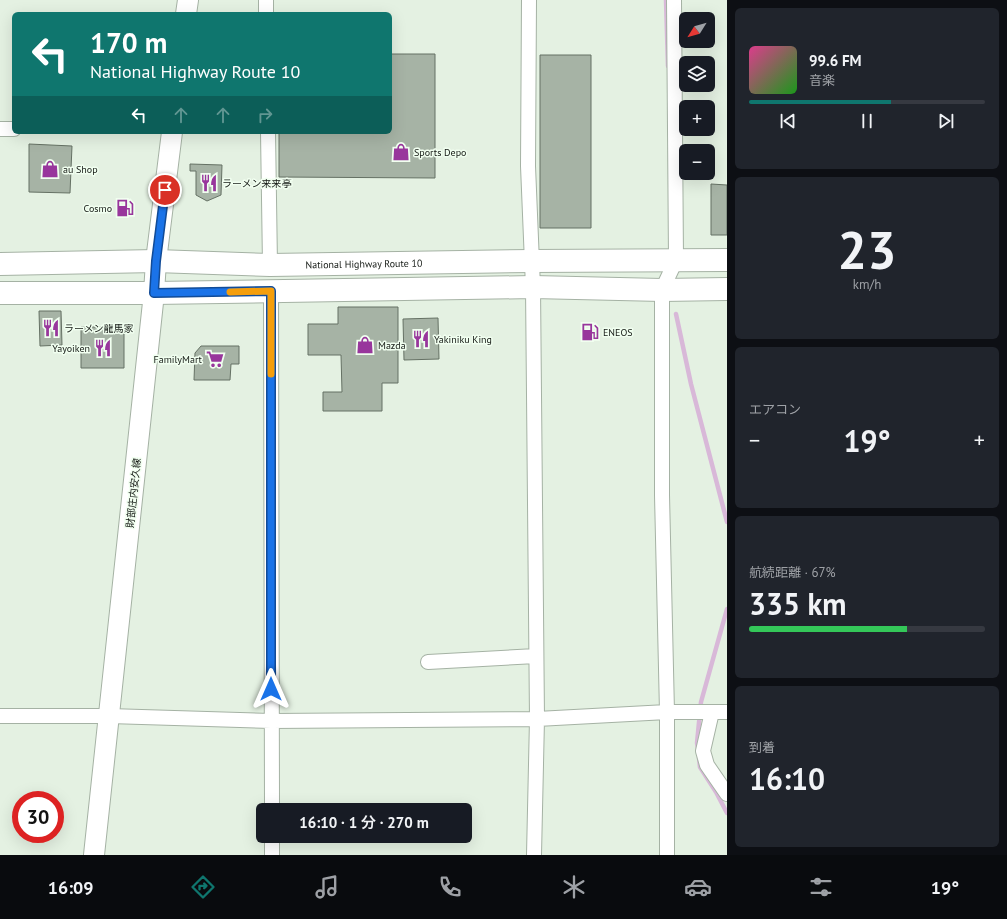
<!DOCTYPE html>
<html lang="ja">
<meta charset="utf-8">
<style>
body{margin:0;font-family:"PT Sans","Noto Sans JP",sans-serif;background:#20242c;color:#f1f3f6;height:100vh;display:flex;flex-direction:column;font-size:15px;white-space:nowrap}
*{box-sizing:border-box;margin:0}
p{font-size:13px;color:#9ea1a6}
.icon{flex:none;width:22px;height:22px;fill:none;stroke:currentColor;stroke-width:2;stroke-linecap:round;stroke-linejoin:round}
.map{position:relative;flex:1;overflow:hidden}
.panel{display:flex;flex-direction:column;gap:8px;padding:8px;background:#0d0f14;width:280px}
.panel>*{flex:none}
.top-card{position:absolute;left:12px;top:12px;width:380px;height:122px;border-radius:6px;box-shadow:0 4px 16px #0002;background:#0f766e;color:#fff;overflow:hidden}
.needle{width:26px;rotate:233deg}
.buttons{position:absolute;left:679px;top:12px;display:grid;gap:8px}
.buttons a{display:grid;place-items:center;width:36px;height:36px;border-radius:6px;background:#171b24;box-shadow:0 4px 16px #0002;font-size:20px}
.speed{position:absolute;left:12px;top:791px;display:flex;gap:8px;font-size:20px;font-weight:700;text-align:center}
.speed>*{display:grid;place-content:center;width:52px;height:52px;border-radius:50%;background:#171b24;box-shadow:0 4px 16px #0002;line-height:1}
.speed .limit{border:6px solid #d22;background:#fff;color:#111}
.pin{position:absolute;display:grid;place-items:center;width:34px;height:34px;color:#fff;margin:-17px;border:2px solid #fff;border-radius:50%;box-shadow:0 1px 4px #0007}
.me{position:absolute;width:44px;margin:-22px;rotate:0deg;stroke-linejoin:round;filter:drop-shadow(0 0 3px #0008)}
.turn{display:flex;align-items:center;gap:14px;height:84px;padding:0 12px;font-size:18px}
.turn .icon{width:52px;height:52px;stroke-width:2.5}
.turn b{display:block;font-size:28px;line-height:34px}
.lanes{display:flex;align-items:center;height:38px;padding:0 12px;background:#0003;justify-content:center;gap:20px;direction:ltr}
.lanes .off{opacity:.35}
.big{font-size:30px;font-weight:600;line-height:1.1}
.panel .card{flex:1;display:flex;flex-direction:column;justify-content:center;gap:6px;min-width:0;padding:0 14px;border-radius:6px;background:#20242c}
.panel .dial{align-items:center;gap:0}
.dial b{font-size:52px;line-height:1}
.song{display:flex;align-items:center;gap:12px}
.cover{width:48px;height:48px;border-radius:6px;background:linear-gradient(135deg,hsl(330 70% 55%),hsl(120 70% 35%))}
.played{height:4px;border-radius:2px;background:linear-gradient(90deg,#0f766e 60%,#363941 60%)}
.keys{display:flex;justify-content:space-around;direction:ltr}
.heat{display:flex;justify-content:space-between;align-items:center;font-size:22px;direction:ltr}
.charge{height:6px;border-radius:3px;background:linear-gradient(90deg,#34c759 67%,#363941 0)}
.trip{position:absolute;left:256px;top:803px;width:216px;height:40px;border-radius:6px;background:#171b24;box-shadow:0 4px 16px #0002;font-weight:600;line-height:40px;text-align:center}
.tab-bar{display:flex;height:64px;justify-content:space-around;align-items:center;background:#090b0e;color:#9ea1a6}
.tab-bar .icon{width:28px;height:28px}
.tab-bar .current{color:#0f766e}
.tab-bar b{font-size:18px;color:#f1f3f6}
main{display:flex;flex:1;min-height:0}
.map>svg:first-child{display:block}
</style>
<main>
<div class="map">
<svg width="727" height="855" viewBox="0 0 727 855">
<rect width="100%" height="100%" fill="#e4f1e2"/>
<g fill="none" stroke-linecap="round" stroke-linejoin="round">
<path stroke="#d8b8d8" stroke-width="4.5" d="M666,0l2,66
M676,314l15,70 36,138
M698,749l-1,-6 4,-41 26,-93
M699,758l1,9 16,25 11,21"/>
</g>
<path fill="#a6b3a5" stroke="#657164" d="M390,54h45v124l-156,-1v-45h111z
M540,55h51v173h-51z
M29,144l43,2 -2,47 -41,-1z
M190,164l32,1 -1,30 -14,6 -11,-6v-24h-6z
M711,184l16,1v50h-16z
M338,307h60v76h-16v28h-59v-19h19l-1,-37h-33v-31h30z
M39,311h22l1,34 -22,1z
M438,318l1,41 -35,1 -1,-41z
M81,327h43v41h-43z
M201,346h38v18h-8l-1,16h-36l1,-27z"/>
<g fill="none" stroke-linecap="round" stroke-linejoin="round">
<g stroke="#a5b2a4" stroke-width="16">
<path id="street" d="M266,0v14
M529,0l-1,166 5,121 4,432 -3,136
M0,129h14
M268,132l2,133
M271,291l1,519
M428,662l108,-6
M712,712l-9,39 4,14 20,29
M0,716h109l162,5 266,-2 130,-7h60
M272,836v19
M667,855v-143l-5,-217v-205l14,-30 -2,-260"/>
</g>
<g stroke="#a5b2a4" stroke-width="22">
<path id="secondary" d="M186,14l2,-14
M94,855l60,-562 2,-32 16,-129"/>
</g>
<g stroke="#a5b2a4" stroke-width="24">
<g id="highway">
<path id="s1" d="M0,264l156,-3 114,4 262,-4 195,-1"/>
<path d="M0,293h154l379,-6 129,3 65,-1"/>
</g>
</g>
<use href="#street" stroke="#fff" stroke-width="14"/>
<use href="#secondary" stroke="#fff" stroke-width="20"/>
<use href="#highway" stroke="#fff" stroke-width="22"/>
</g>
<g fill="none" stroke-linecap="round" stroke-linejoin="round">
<g stroke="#114b97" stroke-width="10">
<path id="route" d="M165,190l-9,71 -2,32 117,-2v398"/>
</g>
<use href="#route" stroke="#1a73e8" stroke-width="7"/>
<path stroke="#f59e0b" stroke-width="7" d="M230,292l41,-1v83"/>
</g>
<defs>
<g id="shop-bare" transform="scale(1.38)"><path d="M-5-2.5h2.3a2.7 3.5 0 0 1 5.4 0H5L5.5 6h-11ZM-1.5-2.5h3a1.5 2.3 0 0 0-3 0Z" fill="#98369c" stroke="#f1fff0" stroke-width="2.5" paint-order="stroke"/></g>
<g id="restaurant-bare" transform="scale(1.38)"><path d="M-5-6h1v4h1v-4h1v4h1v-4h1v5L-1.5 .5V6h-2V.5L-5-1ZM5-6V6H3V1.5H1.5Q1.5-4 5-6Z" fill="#98369c" stroke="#f1fff0" stroke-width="2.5" paint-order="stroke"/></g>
<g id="fuel-bare" transform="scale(1.38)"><path d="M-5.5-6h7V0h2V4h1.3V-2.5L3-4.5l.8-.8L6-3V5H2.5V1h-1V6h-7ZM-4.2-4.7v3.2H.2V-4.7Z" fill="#98369c" stroke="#f1fff0" stroke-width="2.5" paint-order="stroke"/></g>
<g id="supermarket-bare" transform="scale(1.38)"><path d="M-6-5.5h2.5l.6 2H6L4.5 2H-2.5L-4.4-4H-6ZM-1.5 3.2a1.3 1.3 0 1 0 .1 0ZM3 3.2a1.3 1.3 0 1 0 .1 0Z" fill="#98369c" stroke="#f1fff0" stroke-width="2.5" paint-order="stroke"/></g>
</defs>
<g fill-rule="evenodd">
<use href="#shop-bare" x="401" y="152"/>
<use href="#shop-bare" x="50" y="169"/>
<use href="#restaurant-bare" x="209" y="183"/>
<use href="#fuel-bare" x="125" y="208"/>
<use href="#restaurant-bare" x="51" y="328"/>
<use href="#fuel-bare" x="590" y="332"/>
<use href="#restaurant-bare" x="421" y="339"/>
<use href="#shop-bare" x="365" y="345"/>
<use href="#restaurant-bare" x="103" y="348"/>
<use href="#supermarket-bare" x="215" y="359"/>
</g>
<g text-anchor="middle" stroke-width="3" stroke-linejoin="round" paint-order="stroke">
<g font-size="10" fill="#141914" stroke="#f1fff0" text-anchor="start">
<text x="414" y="156">Sports Depo</text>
<text x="63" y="173">au Shop</text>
<text x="222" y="187">ラーメン来来亭</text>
<text x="112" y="212" text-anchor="end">Cosmo</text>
<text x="64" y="332">ラーメン龍馬家</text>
<text x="603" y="336">ENEOS</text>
<text x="434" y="343">Yakiniku King</text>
<text x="378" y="349">Mazda</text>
<text x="90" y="352" text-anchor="end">Yayoiken</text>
<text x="202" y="363" text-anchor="end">FamilyMart</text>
</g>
<g font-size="10" fill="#141914" stroke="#f1fff0">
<text dy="4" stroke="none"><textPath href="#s1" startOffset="364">National Highway Route 10</textPath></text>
<text transform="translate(133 493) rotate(-84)" y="4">財部庄内安久線</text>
</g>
</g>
</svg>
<div class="buttons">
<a><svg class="needle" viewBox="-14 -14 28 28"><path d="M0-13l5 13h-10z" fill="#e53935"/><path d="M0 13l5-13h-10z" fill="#9ea1a6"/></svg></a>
<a><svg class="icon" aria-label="layers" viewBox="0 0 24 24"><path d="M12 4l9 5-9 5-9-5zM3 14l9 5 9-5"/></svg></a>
<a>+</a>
<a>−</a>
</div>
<div class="speed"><div class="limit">30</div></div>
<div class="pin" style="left:165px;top:190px;background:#d93025"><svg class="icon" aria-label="arrive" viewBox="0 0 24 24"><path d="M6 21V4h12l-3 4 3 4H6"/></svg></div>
<svg class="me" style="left:271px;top:689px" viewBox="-20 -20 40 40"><path d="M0-17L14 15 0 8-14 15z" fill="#1a73e8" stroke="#fff" stroke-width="4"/></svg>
<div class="trip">16:10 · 1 分 · 270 m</div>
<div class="top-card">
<div class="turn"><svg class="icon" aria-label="left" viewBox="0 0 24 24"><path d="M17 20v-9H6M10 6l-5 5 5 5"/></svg><div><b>170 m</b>National Highway Route 10</div></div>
<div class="lanes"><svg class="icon" aria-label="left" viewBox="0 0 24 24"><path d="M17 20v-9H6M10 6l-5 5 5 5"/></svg><svg class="icon off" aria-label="ahead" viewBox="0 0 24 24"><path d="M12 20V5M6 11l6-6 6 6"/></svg><svg class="icon off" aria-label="ahead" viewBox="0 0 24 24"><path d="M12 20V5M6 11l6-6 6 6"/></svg><svg class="icon off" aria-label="right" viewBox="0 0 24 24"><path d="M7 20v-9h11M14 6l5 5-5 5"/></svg></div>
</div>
</div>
<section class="panel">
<div class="card">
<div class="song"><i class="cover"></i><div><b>99.6 FM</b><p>音楽</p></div></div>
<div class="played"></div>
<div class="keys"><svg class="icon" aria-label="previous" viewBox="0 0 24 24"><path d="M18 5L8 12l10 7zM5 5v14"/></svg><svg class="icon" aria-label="pause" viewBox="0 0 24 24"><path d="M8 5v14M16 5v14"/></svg><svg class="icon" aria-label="next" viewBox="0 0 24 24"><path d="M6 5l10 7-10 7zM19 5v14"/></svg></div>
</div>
<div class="card dial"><b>23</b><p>km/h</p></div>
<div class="card"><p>エアコン</p>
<div class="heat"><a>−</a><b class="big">19°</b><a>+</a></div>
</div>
<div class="card"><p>航続距離 · 67%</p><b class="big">335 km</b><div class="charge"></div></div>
<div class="card"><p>到着</p><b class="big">16:10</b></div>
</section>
</main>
<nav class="tab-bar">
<b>16:09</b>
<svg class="icon current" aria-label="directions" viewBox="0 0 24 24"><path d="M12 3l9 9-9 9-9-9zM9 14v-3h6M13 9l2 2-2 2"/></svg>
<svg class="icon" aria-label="music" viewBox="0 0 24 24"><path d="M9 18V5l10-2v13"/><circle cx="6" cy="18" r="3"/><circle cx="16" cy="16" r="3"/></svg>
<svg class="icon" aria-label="phone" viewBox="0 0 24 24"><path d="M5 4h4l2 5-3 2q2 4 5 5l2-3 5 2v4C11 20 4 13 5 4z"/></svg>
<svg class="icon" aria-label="climate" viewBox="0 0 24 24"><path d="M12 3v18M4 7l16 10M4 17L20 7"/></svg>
<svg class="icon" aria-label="car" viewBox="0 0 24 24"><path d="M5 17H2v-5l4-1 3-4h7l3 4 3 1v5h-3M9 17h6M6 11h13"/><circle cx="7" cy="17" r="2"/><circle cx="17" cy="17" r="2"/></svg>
<svg class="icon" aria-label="filters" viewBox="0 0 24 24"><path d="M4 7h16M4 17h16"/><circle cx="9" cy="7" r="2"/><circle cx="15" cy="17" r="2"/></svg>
<b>19°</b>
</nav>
